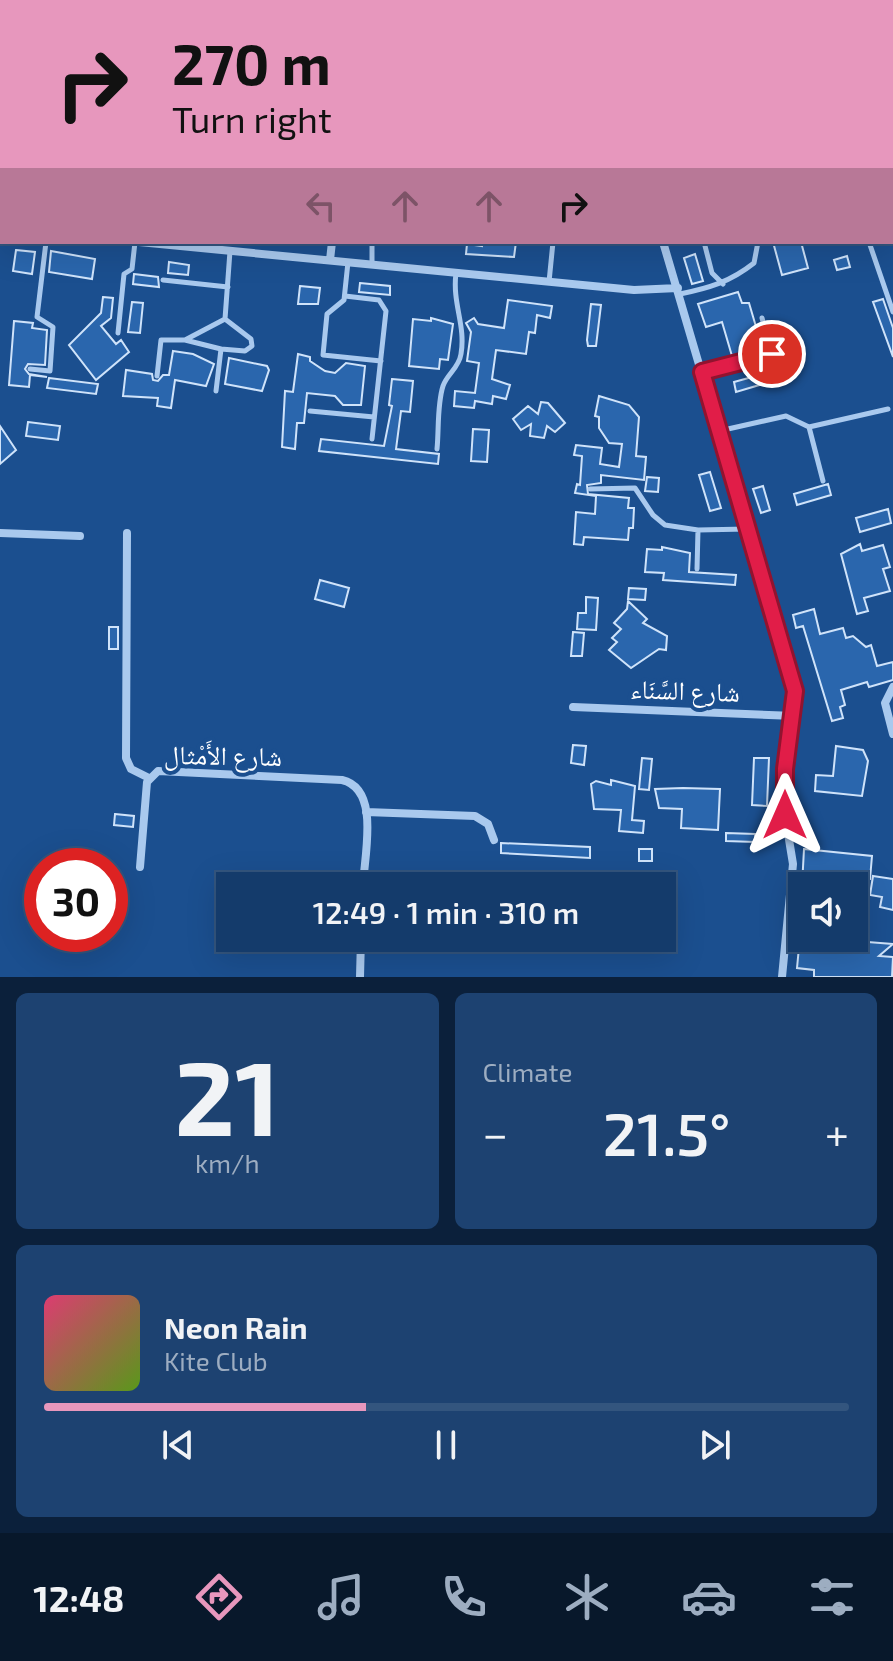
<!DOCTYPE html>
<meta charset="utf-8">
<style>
body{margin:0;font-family:"Exo 2","Noto Naskh Arabic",sans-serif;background:#1d4271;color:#f1f3f6;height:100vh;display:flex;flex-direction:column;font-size:30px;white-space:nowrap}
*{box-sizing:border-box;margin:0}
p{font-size:26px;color:#9dadc1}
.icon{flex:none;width:44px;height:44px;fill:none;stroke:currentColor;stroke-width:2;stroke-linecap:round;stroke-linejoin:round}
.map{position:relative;height:977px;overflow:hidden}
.sheet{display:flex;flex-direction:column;gap:16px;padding:16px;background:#0b203b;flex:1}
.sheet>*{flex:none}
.guide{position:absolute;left:0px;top:0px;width:894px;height:244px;box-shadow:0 8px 32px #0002,0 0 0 2px #33557e;background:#e797bd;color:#111;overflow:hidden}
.controls{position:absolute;left:788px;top:872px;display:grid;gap:16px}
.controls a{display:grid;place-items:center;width:80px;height:80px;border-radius:0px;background:#143b6b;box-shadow:0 8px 32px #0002,0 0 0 2px #33557e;font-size:40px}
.speed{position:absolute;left:24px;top:848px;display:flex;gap:16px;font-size:40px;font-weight:700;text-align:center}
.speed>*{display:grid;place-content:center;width:104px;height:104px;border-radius:50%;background:#143b6b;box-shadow:0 8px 32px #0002,0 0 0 2px #33557e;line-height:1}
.speed .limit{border:12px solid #d22;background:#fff;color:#111}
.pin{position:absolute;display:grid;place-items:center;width:68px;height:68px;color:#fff;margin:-34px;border:4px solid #fff;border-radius:50%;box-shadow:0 2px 8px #0007}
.me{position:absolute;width:88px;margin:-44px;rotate:0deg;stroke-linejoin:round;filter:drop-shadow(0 0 6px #0008)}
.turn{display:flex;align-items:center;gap:28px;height:168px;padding:0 40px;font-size:36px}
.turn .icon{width:104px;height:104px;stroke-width:2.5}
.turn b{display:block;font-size:56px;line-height:68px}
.lanes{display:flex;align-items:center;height:76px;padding:0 40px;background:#0003;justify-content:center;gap:40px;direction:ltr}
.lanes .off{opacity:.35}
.big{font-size:60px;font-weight:600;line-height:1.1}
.sheet .widget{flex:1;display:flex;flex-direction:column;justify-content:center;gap:12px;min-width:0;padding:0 28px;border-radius:12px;background:#1d4271}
.sheet .dial{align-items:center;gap:0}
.dial b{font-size:104px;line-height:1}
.song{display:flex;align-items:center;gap:24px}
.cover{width:96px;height:96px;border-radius:12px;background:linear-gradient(135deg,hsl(340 70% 55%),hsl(90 70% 35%))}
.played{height:8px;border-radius:4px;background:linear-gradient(90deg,#e797bd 40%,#33557e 40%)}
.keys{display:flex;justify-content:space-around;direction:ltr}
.heat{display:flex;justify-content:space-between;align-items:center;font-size:44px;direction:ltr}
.sheet .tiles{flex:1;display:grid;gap:16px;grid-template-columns:1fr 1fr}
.widget:last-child{grid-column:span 2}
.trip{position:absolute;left:216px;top:872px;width:460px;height:80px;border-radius:0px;background:#143b6b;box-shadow:0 8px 32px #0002,0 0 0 2px #33557e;font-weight:600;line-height:80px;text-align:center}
.menu{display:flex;height:128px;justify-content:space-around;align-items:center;background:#08182b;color:#9dadc1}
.menu .icon{width:56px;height:56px}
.menu .selected{color:#e797bd}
.menu b{font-size:36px;color:#f1f3f6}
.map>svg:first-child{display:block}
</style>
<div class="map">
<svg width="893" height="977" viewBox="0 0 893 977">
<rect width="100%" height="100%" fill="#1b4f8f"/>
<path fill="#2a66ad" stroke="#cfe3fa" stroke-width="2" d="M482,242h34l-2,15 -48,-3 1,-10 15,2z
M773,242h28l7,26 -26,7z
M16,250l19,2 -3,22 -19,-3z
M51,251l44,8 -3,20 -43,-7z
M695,254l8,27 -11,3 -8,-26z
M847,256l3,11 -13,3 -3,-10z
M169,262l20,3 -1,10 -20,-2z
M134,274l24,3 1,10 -26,-3z
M360,283l30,3v9l-31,-3z
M300,286l20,2 -2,16h-20z
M738,292l4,11h7l13,44 -30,9 -10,-34 -16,5 -8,-23z
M103,297l10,1 -2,20 -10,8 15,18 5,-4 8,12 -33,28 -27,-35 32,-32z
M883,299l10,29v29l-20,-55z
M508,300l44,6 -2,12 -13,-3 -2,18 -6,-1 -3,22 -30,-4 -4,29 18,6 -4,14 -13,-3 -1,8 -17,-3 -1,7 -20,-2 1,-15 20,2 4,-30 -12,-2 4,-29 -5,-9 8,-5 4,6 26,4z
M132,302l11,1 -3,30 -12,-1z
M591,304l10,1 -5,41h-8l-1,-6z
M431,318l22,6 -5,36 -8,-1 -1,10 -30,-3 4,-47 18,2z
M14,321l19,2 -1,5 15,2 -2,35 -17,-1 -3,5 4,5 18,3 -17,-2 -1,12 -20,-2z
M173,351l20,3 21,10 -8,22 -31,-6 -4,28 -14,-2 1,-8 -35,-2 3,-26 26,4 1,6 5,1 5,-6h6z
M298,354l12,3v4l15,10 10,2 11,-10 19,3 -4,39h-18l-8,-9 -28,-3 -3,30h-7l-2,26 -13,-2 3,-56 8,1z
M229,358l38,8 2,4 -7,21 -37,-7z
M763,374l3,9 -30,9 -2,-10z
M49,378l49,6 -2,10 -49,-6z
M392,379l21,2 -3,31 -9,-1 -5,38 43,5 -1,10 -119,-13 2,-12 63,7 8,-40 -3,-1z
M599,396l30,9 10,12 -3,39 10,1 -2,23 -43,-5v8l-14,2 1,9 41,4 -1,10h6l-1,20h-4l-1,12 -44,-3 -1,8 -9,-1 2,-32 19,2 1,-18 -21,-3 2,-9 3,1 2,-29 -8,-1 2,-10 26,3 -2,16 19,3 3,-23 -13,-1 -10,-15v-11l-4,-1z
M541,402l7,1 17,20 -10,9 -8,-6 -3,12 -14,-2 1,-12 -10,6 -8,-11 15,-13 10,8z
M28,422l32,4 -2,14 -32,-4z
M0,426l16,24 -16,14z
M473,429l16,1 -2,32 -16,-1z
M710,472l11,36 -11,3 -11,-36z
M647,477l12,1 -1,14 -13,-1z
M828,484l3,11 -34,10 -3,-11z
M763,486l7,24 -9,3 -8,-24z
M888,509l3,14 -31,9 -4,-14z
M860,544l2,7 21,-6 7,22 -7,2 7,22 -26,7 4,13 -11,3 -16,-60z
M662,547l28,6 -1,19 47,3 -1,10 -72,-5 1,-7 -19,-1 2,-23 15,1z
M320,580l29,8 -5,19 -29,-8z
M629,588l17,1 -1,11 -17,-1z
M586,597l12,1 -2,32 -19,-1 1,-16h8z
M628,601l19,18 -4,4 24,13 -1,14 -7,-1 -28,19 -22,-18 8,-8 -5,-4 9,-9 -7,-6 13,-14z
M814,609l6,25 23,-6 3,10 7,-2 13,11 5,-2 6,21 16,-4v18l-24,7 -2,-5 -26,8 4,15 -5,2 3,11 -11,3 -29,-95 -7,2 -3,-13z
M109,627h9v22h-9z
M573,632l11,1 -2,23h-11z
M573,745l13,1 -2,19 -13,-2z
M836,746l27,4 5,11 -6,35 -47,-5 1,-16 17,1z
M642,758l10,1 -3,31 -10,-1z
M754,758h15l-2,48 -15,-1z
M611,780l24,6 -3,34 12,1 -1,12 -24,-2 2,-21 -27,-1 -3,-25 5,-3 15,4z
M683,788l37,1 -2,41 -37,-2 1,-19 -23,-1 -4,-19z
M115,814l19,2 -1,11 -19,-2z
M726,833l29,1v8l-29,-1z
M501,843l89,4v11l-89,-5z
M639,849h13v12h-13z
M804,849l68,7 -2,23 -30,-2 -1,9h-37z
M873,876l20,3v31l-13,-3 2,-10 -12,-2z
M817,938l76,6 -14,12 14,1 -1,20h-78v-7l-17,-2 2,-21 14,1z"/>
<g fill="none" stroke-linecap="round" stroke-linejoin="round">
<path stroke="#a9c9ee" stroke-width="5" d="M257,0l5,2
M299,2v-2
M596,2v-2
M0,37l2,1
M892,81l1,4
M892,94h1
M0,192h2
M892,228h1
M704,242l8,31 11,11
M869,242l24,70
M348,262l-4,38 -17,14 -4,41 58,6
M372,264v-22
M163,280l65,7
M549,282l4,-40
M680,294c29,-6 50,-12 74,-31l4,-21
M345,296l34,4 7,11 -14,128
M118,333l6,-59 8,-5 3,-27
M185,340l36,9
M30,369l20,2 3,-44 -16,-10 9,-75
M702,372l70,-18 -10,-36
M157,376l4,-36h24l40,-21
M216,391l5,-42 24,2 7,-5 -1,-7 -26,-20 5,-68
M310,411l64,6
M809,427l14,54
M719,431l67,-15 23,11 79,-18
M437,449c2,-20 0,-44 6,-63 4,-12 16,-18 18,-32 5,-29 -9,-50 -5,-81
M590,489l45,-1 18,27 12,10 33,5 49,-1
M697,569l1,-39"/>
<path stroke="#a9c9ee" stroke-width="8" d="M353,2v-2
M648,2v-2
M892,153h1
M0,229h2
M139,242l495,48 44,-2
M663,242l132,449 -10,78v46l8,49 -11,113
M330,260l2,-18
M0,533l80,3
M127,533l-1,225 5,11 18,9
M893,687l-8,16 8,31
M573,707l222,9
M366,812l109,4 13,8 6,16
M140,867l7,-85 11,-11 184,9c39,9 22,76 21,106
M360,977l1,-39"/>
</g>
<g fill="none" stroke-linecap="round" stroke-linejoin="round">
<g stroke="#92132f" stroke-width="20">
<path id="route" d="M772,354l-70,18 93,319 -10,78v46"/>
</g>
<use href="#route" stroke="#e11d48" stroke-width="14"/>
</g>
<g text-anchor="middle" stroke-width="8" stroke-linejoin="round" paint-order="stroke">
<g font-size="26" fill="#fff" stroke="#1b4f8f">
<text transform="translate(685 691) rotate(2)" y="9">شارع السَّنَاء</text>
<text transform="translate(223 756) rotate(1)" y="9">شارع الأَمْثال</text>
</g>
</g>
</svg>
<div class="controls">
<a><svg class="icon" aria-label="sound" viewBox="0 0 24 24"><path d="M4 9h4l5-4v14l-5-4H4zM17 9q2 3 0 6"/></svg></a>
</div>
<div class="speed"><div class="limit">30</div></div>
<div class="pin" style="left:772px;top:354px;background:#d93025"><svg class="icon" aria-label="arrive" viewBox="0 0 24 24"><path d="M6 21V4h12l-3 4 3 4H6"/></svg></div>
<svg class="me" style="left:785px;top:815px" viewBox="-20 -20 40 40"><path d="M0-17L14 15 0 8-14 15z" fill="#e11d48" stroke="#fff" stroke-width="4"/></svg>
<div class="trip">12:49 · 1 min · 310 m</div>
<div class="guide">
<div class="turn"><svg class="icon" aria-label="right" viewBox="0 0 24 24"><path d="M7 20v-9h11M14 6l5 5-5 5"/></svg><div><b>270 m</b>Turn right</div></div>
<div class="lanes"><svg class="icon off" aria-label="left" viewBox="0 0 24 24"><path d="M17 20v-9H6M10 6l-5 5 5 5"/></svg><svg class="icon off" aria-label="ahead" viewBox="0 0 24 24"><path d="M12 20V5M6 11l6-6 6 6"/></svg><svg class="icon off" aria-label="ahead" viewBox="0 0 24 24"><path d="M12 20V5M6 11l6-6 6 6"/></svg><svg class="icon" aria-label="right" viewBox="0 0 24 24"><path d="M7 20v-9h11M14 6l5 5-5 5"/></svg></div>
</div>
</div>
<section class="sheet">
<div class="tiles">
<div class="widget dial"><b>21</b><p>km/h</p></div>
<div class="widget"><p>Climate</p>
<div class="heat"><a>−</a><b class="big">21.5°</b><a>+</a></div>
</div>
<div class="widget">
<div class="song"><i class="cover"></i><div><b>Neon Rain</b><p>Kite Club</p></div></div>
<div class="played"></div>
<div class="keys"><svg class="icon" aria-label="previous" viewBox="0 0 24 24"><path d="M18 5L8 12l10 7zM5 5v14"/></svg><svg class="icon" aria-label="pause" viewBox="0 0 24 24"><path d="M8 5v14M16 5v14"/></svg><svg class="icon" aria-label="next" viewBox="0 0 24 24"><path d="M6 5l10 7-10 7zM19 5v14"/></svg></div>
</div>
</div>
</section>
<nav class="menu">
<b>12:48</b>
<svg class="icon selected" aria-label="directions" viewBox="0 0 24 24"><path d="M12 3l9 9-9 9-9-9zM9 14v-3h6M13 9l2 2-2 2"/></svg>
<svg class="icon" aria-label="music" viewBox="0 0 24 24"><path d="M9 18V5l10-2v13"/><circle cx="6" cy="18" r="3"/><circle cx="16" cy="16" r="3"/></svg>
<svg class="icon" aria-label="phone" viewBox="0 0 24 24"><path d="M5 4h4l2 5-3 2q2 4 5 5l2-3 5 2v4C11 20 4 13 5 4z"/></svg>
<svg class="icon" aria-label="climate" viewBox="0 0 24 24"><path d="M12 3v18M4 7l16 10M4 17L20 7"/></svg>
<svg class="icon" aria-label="car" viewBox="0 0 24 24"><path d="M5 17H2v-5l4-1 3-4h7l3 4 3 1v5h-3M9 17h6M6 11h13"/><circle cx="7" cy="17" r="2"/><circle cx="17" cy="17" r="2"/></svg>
<svg class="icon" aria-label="filters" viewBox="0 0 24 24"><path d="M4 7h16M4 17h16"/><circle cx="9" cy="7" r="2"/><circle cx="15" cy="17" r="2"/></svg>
</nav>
